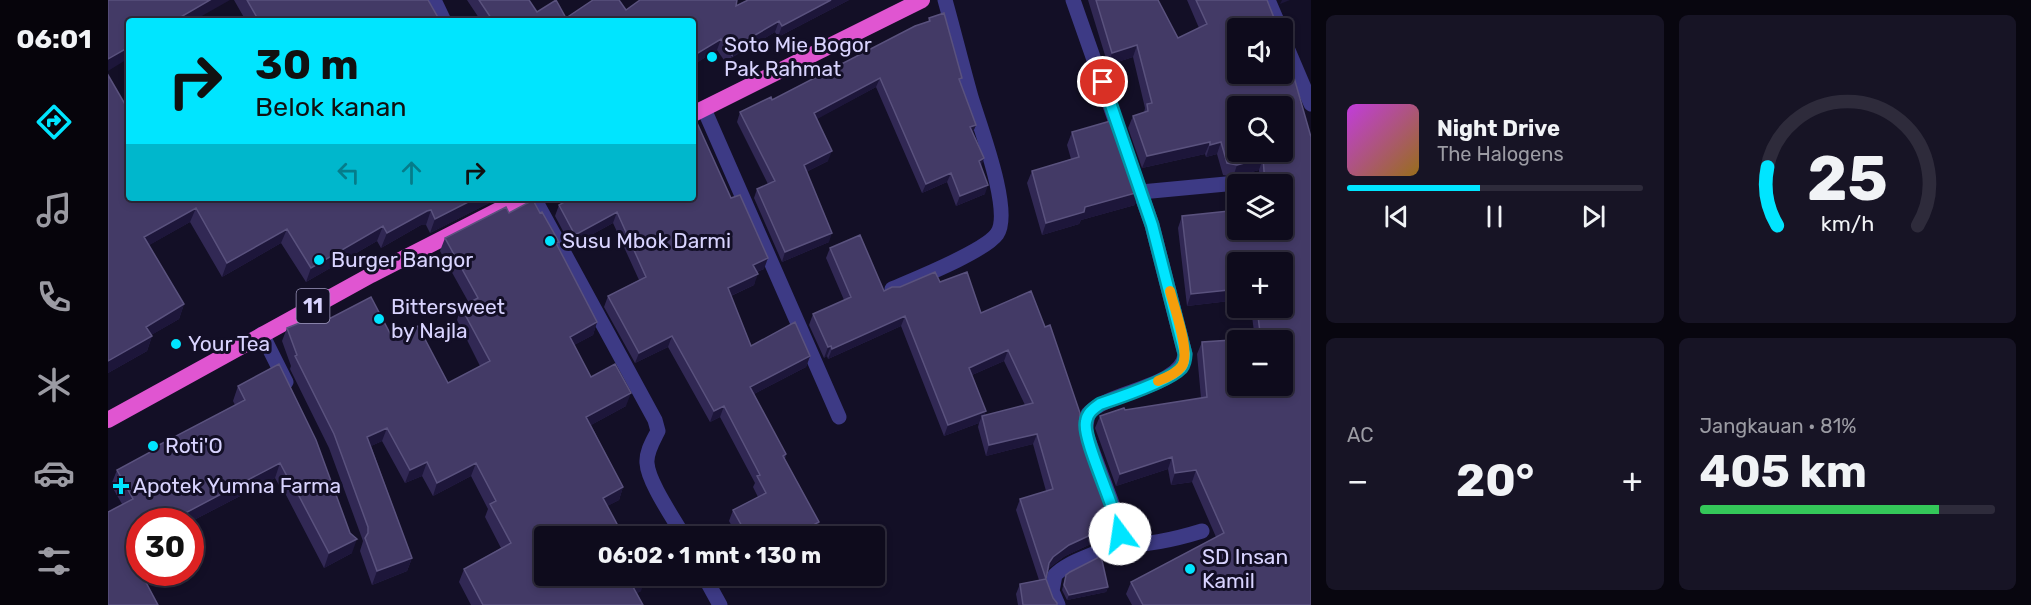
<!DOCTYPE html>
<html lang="id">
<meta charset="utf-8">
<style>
body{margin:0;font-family:Rubik,sans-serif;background:#171425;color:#f1f3f6;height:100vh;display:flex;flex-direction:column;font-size:22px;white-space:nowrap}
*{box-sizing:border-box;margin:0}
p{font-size:20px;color:#9b9ba3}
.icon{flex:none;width:33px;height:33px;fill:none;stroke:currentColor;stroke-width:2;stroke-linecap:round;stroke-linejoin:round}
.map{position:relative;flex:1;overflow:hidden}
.sheet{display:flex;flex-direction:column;gap:15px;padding:15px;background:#08060f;width:720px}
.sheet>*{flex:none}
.top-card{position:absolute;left:18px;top:18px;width:570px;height:183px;border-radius:6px;box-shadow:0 3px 9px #0003,0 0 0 2px #2e2b3b;background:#00e5ff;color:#111;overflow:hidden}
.controls{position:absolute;left:1119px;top:18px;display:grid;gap:12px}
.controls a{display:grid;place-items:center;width:66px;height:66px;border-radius:6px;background:#0e0b1c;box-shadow:0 3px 9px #0003,0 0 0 2px #2e2b3b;font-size:30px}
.speed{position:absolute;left:18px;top:508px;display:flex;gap:12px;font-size:30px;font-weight:700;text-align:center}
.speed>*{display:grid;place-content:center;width:78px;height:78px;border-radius:50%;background:#0e0b1c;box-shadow:0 3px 9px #0003,0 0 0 2px #2e2b3b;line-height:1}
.speed .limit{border:9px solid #d22;background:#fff;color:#111}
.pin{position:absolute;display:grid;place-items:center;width:51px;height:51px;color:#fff;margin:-26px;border:3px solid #fff;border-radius:50%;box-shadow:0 2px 6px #0007}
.me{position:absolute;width:66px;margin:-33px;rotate:346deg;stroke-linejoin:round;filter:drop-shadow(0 0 4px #0008)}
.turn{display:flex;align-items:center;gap:21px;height:126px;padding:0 30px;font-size:27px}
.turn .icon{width:78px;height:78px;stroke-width:2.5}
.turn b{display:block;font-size:42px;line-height:51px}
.lanes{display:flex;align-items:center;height:57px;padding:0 30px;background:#0003;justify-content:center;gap:30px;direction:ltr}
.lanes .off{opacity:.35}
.big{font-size:45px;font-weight:700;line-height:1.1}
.sheet .tile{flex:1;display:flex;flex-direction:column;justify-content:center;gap:9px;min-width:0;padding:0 21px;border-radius:9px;background:#171425}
.sheet .dial{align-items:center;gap:0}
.dial svg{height:156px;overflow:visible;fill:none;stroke:#2e2b3b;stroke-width:7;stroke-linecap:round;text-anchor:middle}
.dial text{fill:#f1f3f6;stroke:none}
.song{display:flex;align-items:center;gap:18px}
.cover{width:72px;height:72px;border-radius:9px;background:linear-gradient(135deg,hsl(290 70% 55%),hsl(40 70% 35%))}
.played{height:6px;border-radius:3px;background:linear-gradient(90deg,#00e5ff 45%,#2e2b3b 45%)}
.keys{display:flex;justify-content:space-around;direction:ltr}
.heat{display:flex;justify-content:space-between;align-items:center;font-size:33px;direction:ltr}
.charge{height:9px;border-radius:4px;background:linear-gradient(90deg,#34c759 81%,#2e2b3b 0)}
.sheet .tiles{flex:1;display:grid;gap:15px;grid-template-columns:repeat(2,1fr)}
.trip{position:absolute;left:426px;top:526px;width:351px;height:60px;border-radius:6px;background:#0e0b1c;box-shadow:0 3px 9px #0003,0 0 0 2px #2e2b3b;font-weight:700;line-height:60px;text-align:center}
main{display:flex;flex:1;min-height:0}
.menu{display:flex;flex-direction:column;width:108px;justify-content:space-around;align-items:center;background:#06040b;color:#9b9ba3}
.menu .icon{width:42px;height:42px}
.menu .active{color:#00e5ff}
.menu b{font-size:27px;color:#f1f3f6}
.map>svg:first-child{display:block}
</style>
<main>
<nav class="menu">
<b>06:01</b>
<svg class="icon active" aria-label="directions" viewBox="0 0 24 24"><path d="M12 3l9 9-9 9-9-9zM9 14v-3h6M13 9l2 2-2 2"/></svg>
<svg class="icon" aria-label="music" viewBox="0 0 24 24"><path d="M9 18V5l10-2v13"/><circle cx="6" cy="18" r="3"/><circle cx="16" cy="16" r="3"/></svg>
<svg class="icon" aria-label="phone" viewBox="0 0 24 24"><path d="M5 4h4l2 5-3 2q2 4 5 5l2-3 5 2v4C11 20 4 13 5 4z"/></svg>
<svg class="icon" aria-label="climate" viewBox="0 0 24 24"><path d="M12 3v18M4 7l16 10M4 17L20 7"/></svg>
<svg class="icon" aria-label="car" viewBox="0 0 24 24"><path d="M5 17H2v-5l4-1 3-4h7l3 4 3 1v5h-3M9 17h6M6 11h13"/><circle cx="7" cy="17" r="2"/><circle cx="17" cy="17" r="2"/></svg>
<svg class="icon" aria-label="filters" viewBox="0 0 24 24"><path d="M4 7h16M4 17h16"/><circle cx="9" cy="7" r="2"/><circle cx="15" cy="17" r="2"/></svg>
</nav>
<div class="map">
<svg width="1203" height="605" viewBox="0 0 1203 605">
<rect width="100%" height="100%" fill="#130f26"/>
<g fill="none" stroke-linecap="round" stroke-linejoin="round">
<path stroke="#3d3a85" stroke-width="15" d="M326,0l10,21
M1160,0l12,28
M1174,36l29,68
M596,109l135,308
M1033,192l85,-8
M426,198l121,222 3,11c-5,10 -12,21 -11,32 1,19 27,56 37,74
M784,289c23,-10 92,-37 105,-55 16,-22 -18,-110 -26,-137 -9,-32 -17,-65 -26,-97
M154,334l24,48
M1001,545c31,2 64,-5 93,-14
M596,576l16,29
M950,605l-6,-14 3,-16c17,-18 51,-19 65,-41l-4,-20 -31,-83 3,-17c20,-23 95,-27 97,-60l-33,-129 -79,-225"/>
<path stroke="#e055d1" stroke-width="16" d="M585,114l229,-114
M0,420l263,-145 151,-77"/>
</g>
<path fill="#312854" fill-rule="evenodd" d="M126,0h194l12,21h-194z
M359,0h62l8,12 29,6 60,-8 110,-4 113,-6 -71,37 -3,-5 -44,26 -3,8 -11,-16 -24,15v-44h-212z
M980,0h70l20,38 21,-10 -12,-28h80l15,74 29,531h-179l-6,-11 5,-12 85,-45 -24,-55 -21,3 -3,-16 -52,17 -21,-58 5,-12 25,-6 76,-12 -4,-44 5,-12 42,-3 3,-6 7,-1 -3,-24h31l-44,-46v38l-51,6 -9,-78 4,-12 100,14v-46h-22l-1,-14 -26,7 -10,-2 -6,-21 -11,3 -1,-3 -63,14 -14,-40 5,-12 11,-3 1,-5 -12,-51 -25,8z
M821,18l31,64 16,43 -3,7 8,35 4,27 -29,12 -9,-24 -25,11 -46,-106 -60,32 12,42 -22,11 23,70 -47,20 -28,-64 3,-9 11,-5 -31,-62 3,-10 32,-12 156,-78z
M0,75l21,123h364l-2,4 -61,31 -4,-8h-5l-40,23 -4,-7 -71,41 -25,-39 -59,34 -32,-55 -41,23 35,59 -5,15 -28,16 1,1 -5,15 -39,22z
M964,132l63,73 -54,15 -2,4 -37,11 -15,-52 5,-12 39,-12 -4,-14z
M585,198l71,71 -7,3 -3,13 -23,11 20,50 59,10 -4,11 -52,27 32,60 -1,5 34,63 -4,10 -9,5h-68l-9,-16 4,-11 25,-13 -5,-10 2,-4 -35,-66 -10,5 -42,-75 -33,16 -31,-56 4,-11 31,-16 -26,-57 -42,23 -16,-30 4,-11z
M401,213l49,33 39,76 -4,13 -19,10 17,32 35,29 -35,19 32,62 -4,13 -12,6 34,85 -4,2 6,12h-172l-12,-23 5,-13 37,-21 -16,-31 3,-8 -17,-33 -38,20 -11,-20 -17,7 -23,-42 -11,5 41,112 -5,13 -35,14 -12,-34 3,-10 -34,-93 -39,-79 1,-3 -9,-25 5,-13 38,-7 68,18 55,44 32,-17 -23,-46 4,-13 8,-4 -29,-52 5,-13z
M722,248l54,43 16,-4 40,-5 41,31 99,111 21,57 -2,5 8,48 -14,9 -28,13 -16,12 -3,11 7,19 4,7h-39l-2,-11 4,-10 19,-4 -23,-70 4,-11 26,-8 -13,-47 -47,12 -8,-29 1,-4 -35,13 -43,-110 -73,33 -1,-3 -3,2 -15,-33 4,-11 31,-14 -18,-42zM896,361l21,44 -40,10 -13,-40z
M130,386l114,167 -28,15 -39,-75 -1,1 -9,-16 -85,44h-50v51h16l-12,6 -36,26 14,-101 -11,-19 6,-15 37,-20 1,-3 80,-42 -2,-4z
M958,575l42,12 -2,5 -39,8 -5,-10z"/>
<path fill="#1d163a" d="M102,0h20l-37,21h-19z
M723,0h18l-71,37 4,-11z
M1174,0h8l-10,4z
M671,21l-4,11 -44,26 2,-10z
M613,39l-4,11 -24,15v-9z
M1029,45l-4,12 -25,8 4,-12z
M21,47v11l-21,13v-12z
M772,78l-4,9 -66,36 4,-10z
M868,125l-4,9 -2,-7z
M1102,142l-5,12 -63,14 5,-12z
M1113,142l-4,12 -11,3 4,-12z
M724,151l-4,10 -28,14 4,-10z
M876,158l-3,9 -2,-6z
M1155,158l-4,12 -26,7 4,-12z
M843,173l-4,9 -25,11 4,-9z
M880,185l-3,9 -29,12 4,-10z
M1031,192l-4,13 -54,15 -2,4 -37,11 4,-12 39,-16z
M368,198h17l-2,4 -61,31 5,-14z
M88,208l-6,14 -51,29 5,-14z
M323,210l-5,15h-5l-40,23 6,-15 40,-22z
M509,212l-4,11 -42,23 4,-11z
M275,226l-6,15 -71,41 5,-14z
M179,229l-6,14 -59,34 5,-14z
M724,233l-3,9 -47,20 3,-10z
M660,258l-4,11 -15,6 4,-10z
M650,274l-4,11 -30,14 4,-11z
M1130,289v11l-51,6 4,-12z
M76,304l-5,15 -38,22 5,-14z
M797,316l-4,10 -73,33 4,-10z
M489,322l-4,13 -28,15 5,-13z
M44,336l-5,15 -39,22v-12z
M564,336l-4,11 -33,16 4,-10z
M723,346l-4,10 -3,2 4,-11z
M900,350l-4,11 -39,17 4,-10z
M702,356l-4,11 -60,31 4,-11z
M523,393l-5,13 -44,24 4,-13z
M616,406l-4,11 -10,5 4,-11z
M878,411l-3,9 -1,-4 -3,7 -35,13 4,-11z
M279,428l-5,13 -19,9 4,-13z
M929,434l-4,10 -47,12 3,-11z
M1064,457l-4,12 -52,17 4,-12z
M319,462l-5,14 -17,7 5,-13z
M172,463l-5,15 -85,44h-18l2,-3z
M368,463l-5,13 -38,20 4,-13z
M1088,470l-4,12 -21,3 4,-12z
M182,479l-5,14 -1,1 5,-14z
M515,487l-4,13 -21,11 5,-13z
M711,522l-4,10 -9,5h-15z
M1003,523l-4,11 -14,9 -28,13 -16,12v-5l4,-6 16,-12z
M249,539l-5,14 -28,15 5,-15z
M304,558l-5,13 -35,14 5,-14z
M32,573h16l-22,12z
M538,578l-5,13 -13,7 4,-13z
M1000,587l-2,5 -39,8 2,-5z"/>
<path fill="#433a66" stroke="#5a527e" stroke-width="1.5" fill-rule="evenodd" d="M0,0h102l-36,21h-45v26l-21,12z
M139,0h181l12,21h-181z
M371,0h50l8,12 19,-12 10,18 27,-18h26l7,10 14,-10h97l-1,6 12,-6h83l-49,26 -3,-5 -46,27 -1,7 -11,-16 -28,17v-35h-200z
M988,0h62l20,38 29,-14 -11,-24h71l11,28h-40v46h44v-35l3,7 26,91v468h-168l-12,-23 93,-49 -28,-63 -21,3 -3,-16 -52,17 -20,-58 24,-8 1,2 82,-13 -5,-55 45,-3v-6l13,-1 -3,-24h25v-46h-44v27l-47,5 -9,-78 56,-6v20h44v-46h-17l-2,-26 -26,7 -10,-2 -6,-21 -11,3v-3l-63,14 -14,-40 15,-5 -1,-7 5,-1 -15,-58 -25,8zM1130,106h44v46h-44zM1130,340h44v46h-44z
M836,13l18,65 -3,1 17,46 -6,2 14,31 -5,3 9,24 -28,11 -9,-23 -25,11 -46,-106 -66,35 18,38 -28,14 28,68 -47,19 -28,-63 18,-8 -35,-69 31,-15 1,3 143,-74 15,-5 -1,-3z
M0,75l21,36v87h347l-41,21 -4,-9 -4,1 -40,22 -4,-7 -72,42 -24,-39 -60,34 -31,-55 -52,29 40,67 -38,23 6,9 -44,25z
M585,114l38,84 9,-3 28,63 -15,7 5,9 -30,14 23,58 44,-24 15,34 -60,31 36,67 -3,2 36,66 -28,15 -2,-4 -7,4h-34l-15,-27 33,-17 -9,-17 3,-1 -36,-69 -10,5 -42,-75 -33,17 -31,-57 38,-19 -29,-65 -42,23 -16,-30 12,-7h122z
M1006,120l25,72 -54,15 -1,5 -38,11 -14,-52 47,-14 -7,-25z
M425,200l7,13 2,-1 17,30 -3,1 41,79 -27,15 21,40 24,-13 16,29 -45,24 37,70 -20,11 21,39h-80v39h101l1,2 -14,7 11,20h-160l-19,-36 47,-26 -21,-39 6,-3 -20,-38 -39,20 -10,-21 -17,8 -23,-42 -20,9 45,121 -35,13 -12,-33 3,-5v-6l-34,-93 -39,-78 2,-1 -10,-27 35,-14 3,7 46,-24 22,42 25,-13 30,57 42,-22 -29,-54 17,-9 -33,-60 61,-31 3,6z
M752,235l24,56 8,-4h8l35,-15 5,10 27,-10 14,41 50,-22 14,36 5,-2 30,88v11l21,57 -3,1 13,41 -14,9 -28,13 -16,12 -4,6 -3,16 7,19 4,5v2h-34l-3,-21 26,-5 -26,-80 33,-10 -16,-55 -48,11 -7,-29 51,-13 -25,-53 -39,18 17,43 -38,14 -43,-109 -73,33 -1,-3 -3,1 -15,-33 38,-17 -21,-49z
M171,364l37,76 34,93 7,6 -28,14 -39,-74 -1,1 -9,-17 -106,56 1,3h-35v51h1l17,32h-50v-93l25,-13 -16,-29 39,-21 -1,-2 90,-47 -7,-14z
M993,556l7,31 -39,8 -5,-10 2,-10 4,-3z"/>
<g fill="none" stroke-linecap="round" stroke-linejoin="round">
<g stroke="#0095a6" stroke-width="15">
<path id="route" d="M995,82l49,143 33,129c0,6 -1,10 -4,14 -12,13 -63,30 -81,36 -7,5 -13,9 -14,18 -4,17 30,86 34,112"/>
</g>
<use href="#route" stroke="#00e5ff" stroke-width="10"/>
<path stroke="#f59e0b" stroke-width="10" d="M1050,381c8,-3 19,-8 24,-15 9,-13 -8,-59 -12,-75"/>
</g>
<g fill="#00e5ff" stroke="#130f26" stroke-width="2">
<circle cx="604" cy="57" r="6"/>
<circle cx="442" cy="241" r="6"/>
<circle cx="211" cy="260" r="6"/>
<circle cx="271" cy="319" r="6"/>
<circle cx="68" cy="344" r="6"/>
<circle cx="45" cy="446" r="6"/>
<path d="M10 477h6v6h6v6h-6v6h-6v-6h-6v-6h6z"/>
<circle cx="1082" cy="569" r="6"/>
</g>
<g text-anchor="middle" stroke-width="6" stroke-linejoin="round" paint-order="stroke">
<rect fill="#130f26" stroke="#9e99be" stroke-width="1.5" x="188.5" y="289" width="33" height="34" rx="4.5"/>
<g font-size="20" font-weight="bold" fill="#d9d4ff">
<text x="205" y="313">11</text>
</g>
<g font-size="21" fill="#d9d4ff" stroke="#130f26" text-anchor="start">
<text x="616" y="52">Soto Mie Bogor<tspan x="616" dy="24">Pak Rahmat</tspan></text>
<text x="454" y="248">Susu Mbok Darmi</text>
<text x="223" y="267">Burger Bangor</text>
<text x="283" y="314">Bittersweet<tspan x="283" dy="24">by Najla</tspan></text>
<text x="80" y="351">Your Tea</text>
<text x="57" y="453">Roti'O</text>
<text x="25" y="493">Apotek Yumna Farma</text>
<text x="1094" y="564">SD Insan<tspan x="1094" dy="24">Kamil</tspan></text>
</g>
</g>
</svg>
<div class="controls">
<a><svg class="icon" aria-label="sound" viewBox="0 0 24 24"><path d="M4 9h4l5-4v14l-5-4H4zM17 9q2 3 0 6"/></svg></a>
<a><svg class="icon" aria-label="search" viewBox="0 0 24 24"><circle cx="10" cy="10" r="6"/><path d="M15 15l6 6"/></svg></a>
<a><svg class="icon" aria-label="layers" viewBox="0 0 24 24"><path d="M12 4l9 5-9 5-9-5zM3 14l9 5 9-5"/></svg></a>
<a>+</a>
<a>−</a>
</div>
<div class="speed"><div class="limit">30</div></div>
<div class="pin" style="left:995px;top:82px;background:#d93025"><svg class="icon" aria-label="arrive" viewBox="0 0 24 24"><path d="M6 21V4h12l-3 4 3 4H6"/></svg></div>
<svg class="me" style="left:1012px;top:534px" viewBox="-20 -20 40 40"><circle r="19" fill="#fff"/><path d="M0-13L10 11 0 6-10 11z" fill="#00e5ff"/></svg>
<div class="trip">06:02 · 1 mnt · 130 m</div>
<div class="top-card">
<div class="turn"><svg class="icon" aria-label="right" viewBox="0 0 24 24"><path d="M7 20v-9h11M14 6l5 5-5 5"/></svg><div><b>30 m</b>Belok kanan</div></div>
<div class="lanes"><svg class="icon off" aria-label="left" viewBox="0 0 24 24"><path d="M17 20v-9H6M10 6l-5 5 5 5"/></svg><svg class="icon off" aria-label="ahead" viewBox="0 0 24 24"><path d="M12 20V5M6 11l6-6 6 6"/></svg><svg class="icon" aria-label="right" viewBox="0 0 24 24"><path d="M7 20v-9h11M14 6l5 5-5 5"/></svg></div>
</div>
</div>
<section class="sheet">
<div class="tiles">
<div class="tile">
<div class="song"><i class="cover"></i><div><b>Night Drive</b><p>The Halogens</p></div></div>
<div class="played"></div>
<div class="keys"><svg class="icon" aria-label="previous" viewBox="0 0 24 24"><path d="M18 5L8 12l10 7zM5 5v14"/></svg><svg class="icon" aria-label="pause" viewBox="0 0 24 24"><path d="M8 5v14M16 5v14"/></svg><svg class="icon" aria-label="next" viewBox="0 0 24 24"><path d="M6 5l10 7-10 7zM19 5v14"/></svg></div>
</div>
<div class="tile dial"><svg viewBox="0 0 100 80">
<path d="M14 69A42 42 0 1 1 86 69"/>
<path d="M14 69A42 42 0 0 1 9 39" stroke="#00e5ff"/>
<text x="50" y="56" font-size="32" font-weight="700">25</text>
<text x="50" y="72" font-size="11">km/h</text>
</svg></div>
<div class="tile"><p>AC</p>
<div class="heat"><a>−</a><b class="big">20°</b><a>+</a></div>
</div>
<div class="tile"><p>Jangkauan · 81%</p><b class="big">405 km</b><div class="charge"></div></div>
</div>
</section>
</main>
